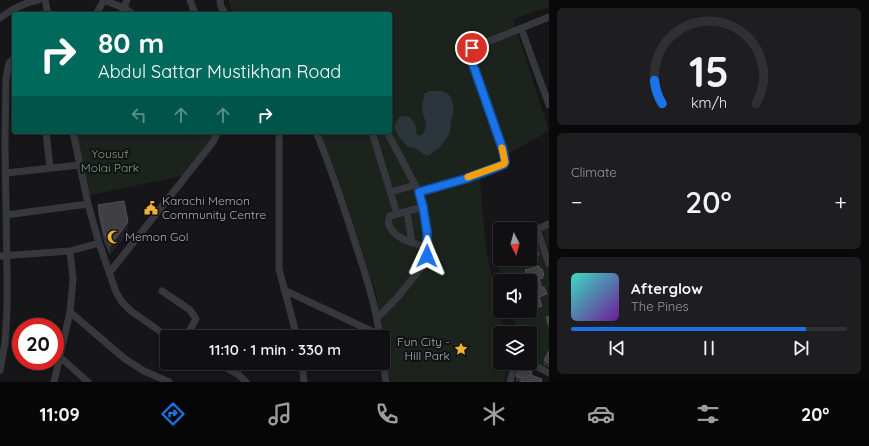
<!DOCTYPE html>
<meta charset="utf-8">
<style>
body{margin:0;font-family:Quicksand,sans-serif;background:#1e1e20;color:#f1f3f6;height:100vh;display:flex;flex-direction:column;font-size:15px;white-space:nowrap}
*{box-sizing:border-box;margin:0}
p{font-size:13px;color:#9c9d9f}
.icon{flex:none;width:22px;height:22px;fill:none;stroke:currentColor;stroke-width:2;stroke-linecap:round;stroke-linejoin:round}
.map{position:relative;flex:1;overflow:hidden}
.sheet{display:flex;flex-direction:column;gap:8px;padding:8px;background:#09090a;width:320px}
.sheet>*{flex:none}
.banner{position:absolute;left:12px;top:12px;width:380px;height:122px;border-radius:4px;box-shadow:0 2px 6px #0003,0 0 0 1px #303032;background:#00695c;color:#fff;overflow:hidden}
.needle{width:26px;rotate:174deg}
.buttons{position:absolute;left:493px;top:222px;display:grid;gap:8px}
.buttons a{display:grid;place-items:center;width:44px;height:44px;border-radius:4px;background:#101012;box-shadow:0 2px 6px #0003,0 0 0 1px #303032;font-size:20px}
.speed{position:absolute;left:12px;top:318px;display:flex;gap:8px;font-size:20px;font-weight:700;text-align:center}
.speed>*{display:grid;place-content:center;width:52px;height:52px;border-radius:50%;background:#101012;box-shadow:0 2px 6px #0003,0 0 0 1px #303032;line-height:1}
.speed .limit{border:6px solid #d22;background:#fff;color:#111}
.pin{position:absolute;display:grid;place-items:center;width:34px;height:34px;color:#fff;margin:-17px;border:2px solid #fff;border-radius:50%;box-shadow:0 1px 4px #0007}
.me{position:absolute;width:44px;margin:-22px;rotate:1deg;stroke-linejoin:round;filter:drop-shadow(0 0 3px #0008)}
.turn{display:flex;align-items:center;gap:14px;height:84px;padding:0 20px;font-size:18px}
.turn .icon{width:52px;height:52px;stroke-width:2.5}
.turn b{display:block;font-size:28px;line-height:34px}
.lanes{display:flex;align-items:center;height:38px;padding:0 20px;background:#0003;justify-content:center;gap:20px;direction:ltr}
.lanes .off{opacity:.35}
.big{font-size:30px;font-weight:600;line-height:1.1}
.sheet .widget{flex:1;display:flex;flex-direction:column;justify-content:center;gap:6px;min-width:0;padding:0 14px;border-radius:6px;background:#1e1e20}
.sheet .dial{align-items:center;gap:0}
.dial svg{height:104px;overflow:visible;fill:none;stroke:#303032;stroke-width:7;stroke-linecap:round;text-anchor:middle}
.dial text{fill:#f1f3f6;stroke:none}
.song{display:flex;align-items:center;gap:12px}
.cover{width:48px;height:48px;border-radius:6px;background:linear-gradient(135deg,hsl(170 70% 55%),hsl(280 70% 35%))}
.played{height:4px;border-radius:2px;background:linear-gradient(90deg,#1a73e8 85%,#303032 85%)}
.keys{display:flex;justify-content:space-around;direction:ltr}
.heat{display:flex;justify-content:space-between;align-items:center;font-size:22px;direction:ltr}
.trip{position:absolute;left:160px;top:330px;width:230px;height:40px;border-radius:4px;background:#101012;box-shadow:0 2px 6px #0003,0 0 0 1px #303032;font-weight:600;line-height:40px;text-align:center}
.tab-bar{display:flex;height:64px;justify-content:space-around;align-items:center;background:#060607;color:#9c9d9f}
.tab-bar .icon{width:28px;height:28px}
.tab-bar .on{color:#1a73e8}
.tab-bar b{font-size:18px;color:#f1f3f6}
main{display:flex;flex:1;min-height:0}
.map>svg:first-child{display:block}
</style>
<main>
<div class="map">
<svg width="549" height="382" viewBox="0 0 549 382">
<rect width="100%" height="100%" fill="#161618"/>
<path fill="#1c231d" d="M229,0h320v7l-36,12 36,112 -70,39 7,80 19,83h-5v30h8l-4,19h-114l-4,-31 -10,-58 -57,-161h71v-118h-157z
M73,132h145l-32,43 -100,21z
M549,226v24l-7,-21z
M530,233h6l13,37v99l-19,-10v-26h-12l-7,-22h19v-30h-28l-10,-31 8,-3v12h30z"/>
<path fill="#2c353c" d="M430,91c6,0 13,-1 18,3 5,4 6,16 5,21 -1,2 -2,4 -2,6 -1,5 0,9 -2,13 -4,8 -14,19 -22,22l-5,-3 -7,-5 -7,-1 -9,-10 -5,-10 2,-5 5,-6 9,1 6,9v6l2,4 5,-2c6,-11 2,-11 0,-21 -2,-7 0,-14 2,-20z"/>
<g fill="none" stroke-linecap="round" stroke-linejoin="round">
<path stroke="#37383d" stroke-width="7" d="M45,0l3,14
M104,0l20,8 9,6
M190,0l5,14
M220,0l1,7 5,7
M96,14l8,-14
M121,14l3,-6 3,-8
M0,18c12,-9 23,-15 38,-18
M521,28l28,77
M46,132l4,36
M73,132l15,72 11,39 17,49 6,10 9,9 37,26
M279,132v137l18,68
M316,132c14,33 25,67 36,101 11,34 23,68 28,104
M372,132l25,82
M6,173l74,-8
M391,192l24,-7
M419,192l46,-13 35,-13 4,-2 1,-2 -2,-12 -33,-94 2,-8 77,-31
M423,207l-33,9c-2,4 -2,6 -1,9 6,15 25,18 38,22
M407,212l5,31
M6,215l82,-11
M537,229l12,35
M530,232l19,-8
M496,245l4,-2
M0,256l70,-5 29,-8
M110,272l103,-130 5,-10
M284,290l96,45
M162,291l28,19 6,9 -10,18
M70,312l55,47 19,12 25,11
M377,318l19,-19 30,-37 1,-6v-24l-4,-25 -4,-15 -32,-60
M60,357l28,25
M383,360l3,22
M217,363l22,12 7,7
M302,363l2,19
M530,363l19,10
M0,370l5,-27 2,-33v-40l-2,-126 1,-65 3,-16 5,-5
M54,382l16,-70 3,-33 -3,-28
M510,382l5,-19"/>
</g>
<path fill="#323236" d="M98,205l30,27 -18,23 -6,-13 -6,-28z
M534,250l5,10 -17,5 -2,-6h10z
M525,270l19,10h-1v3l-3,1 7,15 -7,2 2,10 -12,5 -2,-5h2v-30h-3l-2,-6z
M549,316v14l-3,-9v-4z
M549,351v16l-5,-2v-5z
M532,375l10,7h-22l-4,-1v-5z"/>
<path fill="#212124" d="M128,222v10l-18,23v-9z
M539,255v5l-17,5v-5l4,-1h4v-1z
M544,275v5h-1v3l-4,1v-5l3,-3z
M547,294v5l-8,3v-5z
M542,306v5l-12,5v-5z"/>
<path fill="#3f3f44" stroke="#4f5156" d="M124,201l4,21 -18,24 -6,-13 -6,-28z
M530,242h1l3,8 3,-1 2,6 -9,3z
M539,266l1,3h2l2,6 -2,1 1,2 -4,1 3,9 2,-1 3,7 -8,3 3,9 -12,5v-21l1,-1 -1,-5v-3h-1l-4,-11z
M549,316v9l-3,-8z
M549,351v12l-5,-3z
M519,368l13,4 -1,3 11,4 -1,3h-20l1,-4 -6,-2z"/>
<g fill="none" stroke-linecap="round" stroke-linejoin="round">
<g stroke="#114b97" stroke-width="10">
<path id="route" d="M427,256v-24l-4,-25 -4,-15 46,-13 35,-13 4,-2 1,-2 -2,-12 -33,-94 2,-8"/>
</g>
<use href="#route" stroke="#1a73e8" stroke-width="7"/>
<path stroke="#f59e0b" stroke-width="7" d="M468,177l36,-13 1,-2 -3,-14"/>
</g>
<defs>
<g id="civic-bare" transform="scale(1.08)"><path d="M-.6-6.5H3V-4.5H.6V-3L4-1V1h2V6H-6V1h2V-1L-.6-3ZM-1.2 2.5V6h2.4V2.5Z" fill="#f2b134" stroke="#111113" stroke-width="2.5" paint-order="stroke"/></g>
<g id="mosque-bare" transform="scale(1.08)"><path d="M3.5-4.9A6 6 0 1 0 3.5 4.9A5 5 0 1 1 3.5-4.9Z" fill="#f2b134" stroke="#111113" stroke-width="2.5" paint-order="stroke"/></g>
<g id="sight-bare" transform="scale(1.08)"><path d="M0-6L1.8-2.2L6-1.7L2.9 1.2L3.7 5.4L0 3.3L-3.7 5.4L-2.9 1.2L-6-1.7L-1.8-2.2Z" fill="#f2b134" stroke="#111113" stroke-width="2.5" paint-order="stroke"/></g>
</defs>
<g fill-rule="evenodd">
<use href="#civic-bare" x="151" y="208"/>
<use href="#mosque-bare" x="114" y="237"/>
<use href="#sight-bare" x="461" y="349"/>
</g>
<g text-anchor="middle" stroke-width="4" stroke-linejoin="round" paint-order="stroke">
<g font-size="12" fill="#7fa381" stroke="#111113">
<text x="110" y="158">Yousuf<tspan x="110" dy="14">Molai Park</tspan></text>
</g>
<g font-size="12" fill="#a8adb8" stroke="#111113" text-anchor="start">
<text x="162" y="205">Karachi Memon<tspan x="162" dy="14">Community Centre</tspan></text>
<text x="125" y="241">Memon Gol</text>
<text x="450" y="346" text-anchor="end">Fun City -<tspan x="450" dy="14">Hill Park</tspan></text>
</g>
</g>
</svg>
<div class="buttons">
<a><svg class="needle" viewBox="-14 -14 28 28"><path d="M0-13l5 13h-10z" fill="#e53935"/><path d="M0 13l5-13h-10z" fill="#9c9d9f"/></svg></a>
<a><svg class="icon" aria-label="sound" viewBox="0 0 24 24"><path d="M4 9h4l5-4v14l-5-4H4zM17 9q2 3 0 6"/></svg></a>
<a><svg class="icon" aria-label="layers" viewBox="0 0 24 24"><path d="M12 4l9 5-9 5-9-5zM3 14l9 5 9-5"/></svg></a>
</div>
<div class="speed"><div class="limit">20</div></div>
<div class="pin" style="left:472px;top:48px;background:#d93025"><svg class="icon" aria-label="arrive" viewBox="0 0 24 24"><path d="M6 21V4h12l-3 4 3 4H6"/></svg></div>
<svg class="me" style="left:427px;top:256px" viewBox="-20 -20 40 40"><path d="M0-17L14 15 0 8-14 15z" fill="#1a73e8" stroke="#fff" stroke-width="4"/></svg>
<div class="trip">11:10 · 1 min · 330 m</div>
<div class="banner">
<div class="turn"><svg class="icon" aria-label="right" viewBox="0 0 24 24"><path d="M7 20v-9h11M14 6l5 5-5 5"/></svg><div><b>80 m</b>Abdul Sattar Mustikhan Road</div></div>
<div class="lanes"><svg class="icon off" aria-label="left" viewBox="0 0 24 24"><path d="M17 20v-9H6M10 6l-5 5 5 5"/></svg><svg class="icon off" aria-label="ahead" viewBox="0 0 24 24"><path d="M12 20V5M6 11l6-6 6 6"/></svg><svg class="icon off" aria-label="ahead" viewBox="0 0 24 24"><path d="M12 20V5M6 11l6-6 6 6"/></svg><svg class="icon" aria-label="right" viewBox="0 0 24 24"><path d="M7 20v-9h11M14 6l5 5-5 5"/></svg></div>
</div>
</div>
<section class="sheet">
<div class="widget dial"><svg viewBox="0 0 100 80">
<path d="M14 69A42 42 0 1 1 86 69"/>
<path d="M14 69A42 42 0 0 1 8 51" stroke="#1a73e8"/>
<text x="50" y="56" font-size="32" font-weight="700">15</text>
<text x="50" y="72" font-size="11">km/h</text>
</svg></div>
<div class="widget"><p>Climate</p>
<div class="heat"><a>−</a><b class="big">20°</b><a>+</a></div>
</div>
<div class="widget">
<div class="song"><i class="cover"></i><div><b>Afterglow</b><p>The Pines</p></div></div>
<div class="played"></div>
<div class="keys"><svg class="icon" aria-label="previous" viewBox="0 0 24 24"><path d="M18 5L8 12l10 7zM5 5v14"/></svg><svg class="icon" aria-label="pause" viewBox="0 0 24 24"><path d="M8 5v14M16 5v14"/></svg><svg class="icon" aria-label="next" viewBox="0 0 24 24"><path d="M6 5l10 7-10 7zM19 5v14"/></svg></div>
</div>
</section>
</main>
<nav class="tab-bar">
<b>11:09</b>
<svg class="icon on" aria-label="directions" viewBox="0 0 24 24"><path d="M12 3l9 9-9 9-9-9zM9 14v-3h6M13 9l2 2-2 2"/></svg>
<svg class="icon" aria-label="music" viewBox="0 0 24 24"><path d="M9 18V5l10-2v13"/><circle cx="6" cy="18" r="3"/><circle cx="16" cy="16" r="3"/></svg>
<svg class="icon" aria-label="phone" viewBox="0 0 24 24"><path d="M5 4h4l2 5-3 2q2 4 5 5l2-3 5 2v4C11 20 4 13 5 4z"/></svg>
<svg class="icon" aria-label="climate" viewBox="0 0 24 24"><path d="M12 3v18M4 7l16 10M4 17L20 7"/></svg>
<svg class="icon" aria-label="car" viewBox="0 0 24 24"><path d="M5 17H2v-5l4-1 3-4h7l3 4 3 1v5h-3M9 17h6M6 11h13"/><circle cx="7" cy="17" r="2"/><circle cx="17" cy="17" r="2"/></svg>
<svg class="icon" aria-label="filters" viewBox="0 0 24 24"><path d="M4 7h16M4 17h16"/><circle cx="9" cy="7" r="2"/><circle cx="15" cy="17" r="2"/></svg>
<b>20°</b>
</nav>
